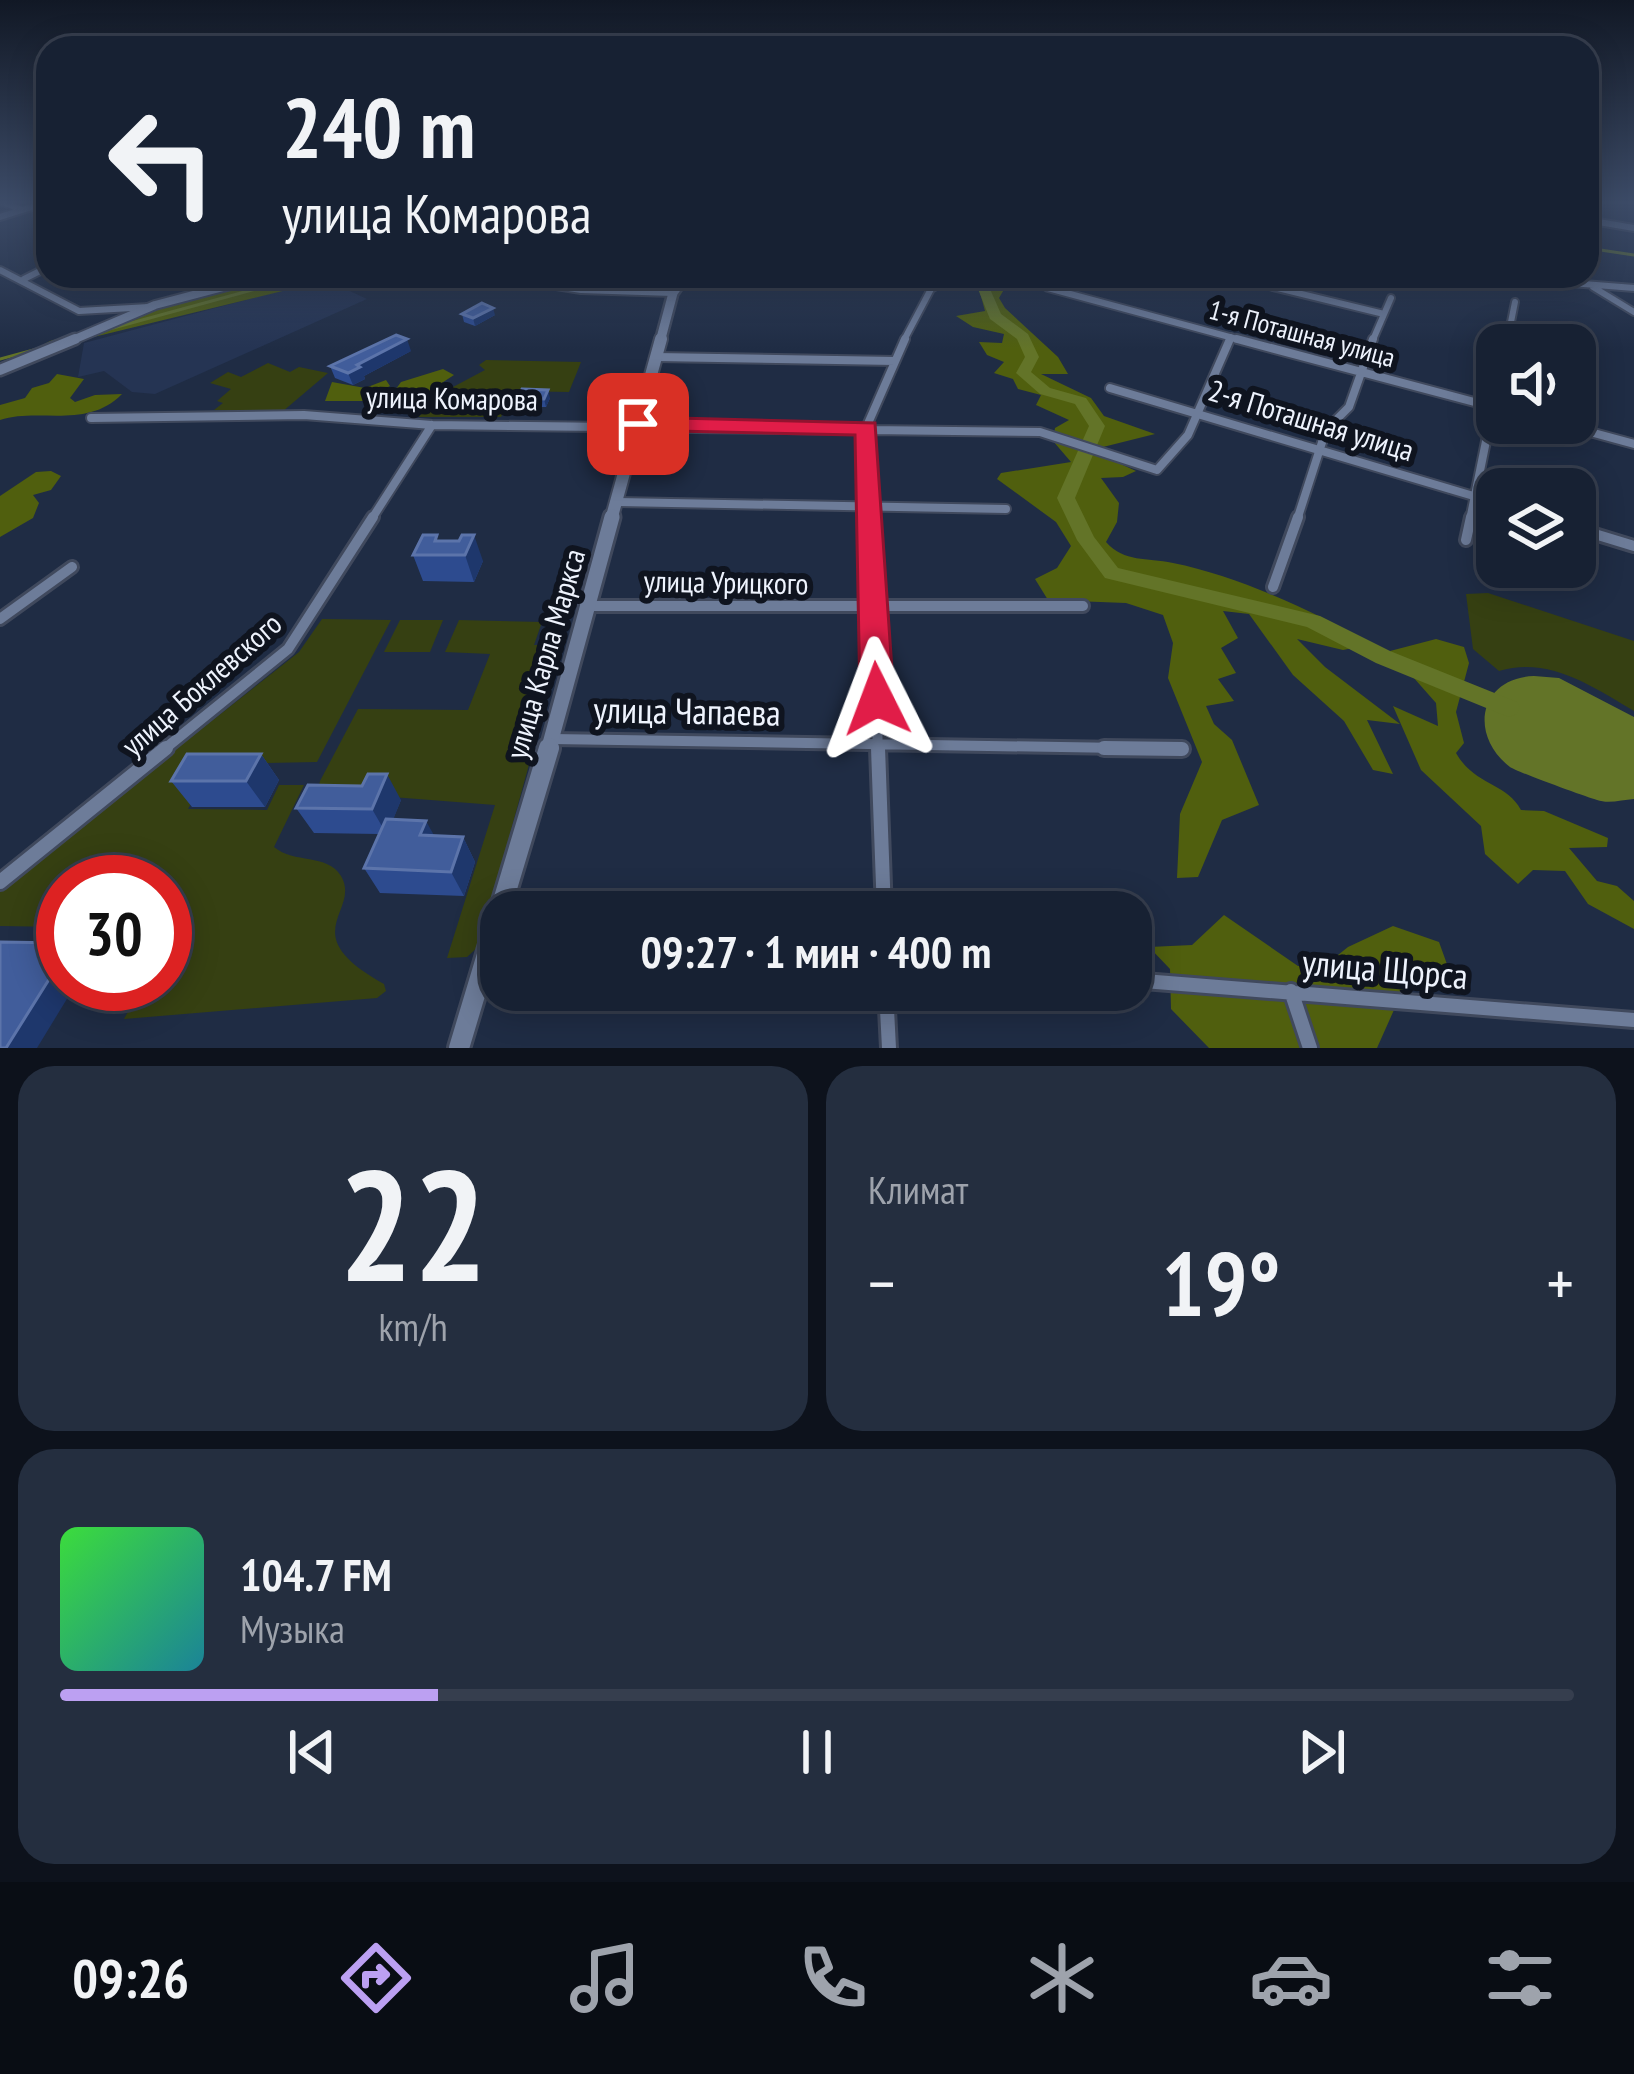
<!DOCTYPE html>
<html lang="ru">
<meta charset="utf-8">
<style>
body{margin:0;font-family:"PT Sans Narrow",sans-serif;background:#242e3f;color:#f1f3f6;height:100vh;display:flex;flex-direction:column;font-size:45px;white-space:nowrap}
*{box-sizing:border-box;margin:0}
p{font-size:39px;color:#9ea3ac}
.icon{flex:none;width:66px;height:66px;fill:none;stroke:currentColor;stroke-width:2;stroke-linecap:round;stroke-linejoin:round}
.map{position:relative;height:1048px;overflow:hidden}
.sheet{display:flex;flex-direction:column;gap:18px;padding:18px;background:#0d121c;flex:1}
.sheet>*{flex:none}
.hud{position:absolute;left:36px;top:36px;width:1563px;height:252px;border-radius:36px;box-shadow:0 6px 30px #0003,0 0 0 3px #363e4e;background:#172133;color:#f1f3f6;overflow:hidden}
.buttons{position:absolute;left:1476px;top:324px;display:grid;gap:24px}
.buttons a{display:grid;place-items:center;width:120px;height:120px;border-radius:24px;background:#172133;box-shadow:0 6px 30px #0003,0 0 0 3px #363e4e;font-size:60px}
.speed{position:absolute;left:36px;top:855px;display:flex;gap:24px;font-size:60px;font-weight:700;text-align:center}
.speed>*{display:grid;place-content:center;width:156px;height:156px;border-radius:50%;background:#172133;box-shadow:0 6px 30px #0003,0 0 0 3px #363e4e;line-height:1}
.speed .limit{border:18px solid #d22;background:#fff;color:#111}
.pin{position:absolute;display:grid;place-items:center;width:102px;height:102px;color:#fff;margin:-51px;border-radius:24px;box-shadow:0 6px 18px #0006}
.me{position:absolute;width:132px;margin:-66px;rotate:357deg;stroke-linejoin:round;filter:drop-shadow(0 0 9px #0008)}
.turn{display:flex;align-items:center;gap:42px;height:252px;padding:0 48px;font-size:54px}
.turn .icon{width:156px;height:156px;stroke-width:2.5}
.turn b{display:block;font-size:84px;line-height:102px}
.big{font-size:90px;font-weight:600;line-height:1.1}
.sheet .tile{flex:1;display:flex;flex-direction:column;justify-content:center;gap:18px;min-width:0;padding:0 42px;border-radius:36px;background:#242e3f}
.sheet .dial{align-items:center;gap:0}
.dial b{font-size:156px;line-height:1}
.song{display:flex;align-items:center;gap:36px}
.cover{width:144px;height:144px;border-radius:18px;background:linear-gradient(135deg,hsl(120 70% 55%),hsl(190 70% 35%))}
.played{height:12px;border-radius:6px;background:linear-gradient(90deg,#bca0f2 25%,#363e4e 25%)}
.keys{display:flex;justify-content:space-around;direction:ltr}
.heat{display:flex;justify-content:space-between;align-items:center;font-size:66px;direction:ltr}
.sheet .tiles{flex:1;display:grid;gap:18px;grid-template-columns:1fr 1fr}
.tile:last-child{grid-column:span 2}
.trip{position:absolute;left:480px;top:891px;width:672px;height:120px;border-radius:36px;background:#172133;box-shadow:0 6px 30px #0003,0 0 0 3px #363e4e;font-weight:600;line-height:120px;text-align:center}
.menu{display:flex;height:192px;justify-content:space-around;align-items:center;background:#090d14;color:#9ea3ac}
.menu .icon{width:84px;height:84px}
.menu .active{color:#bca0f2}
.menu b{font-size:54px;color:#f1f3f6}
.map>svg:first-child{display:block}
</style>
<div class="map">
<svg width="1634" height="1048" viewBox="0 0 1634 1048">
<rect width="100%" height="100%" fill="#1f2c44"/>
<path fill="#253453" d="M324,279l43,20 -212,95 -23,-2 -28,-21 -26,6 6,-34z"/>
<path fill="#364012" d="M486,360l95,2 -12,30 -56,-1 -12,26h-83l35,-30 32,-17 -6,-5z
M268,363l22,9 9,-5 29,6 -46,39 -68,-2 9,-7 -6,-2 14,-12 -21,-6 18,-11 13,5z
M1488,593l146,48v70c-41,-24 -85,-55 -135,-40l-26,-22 -7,-55z
M322,619l69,1 -74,142 -104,2 -25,45 79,1 12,-25h25l-30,62c20,17 53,6 67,29 21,36 -49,57 43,108l2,7 -9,7 -253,21 19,-35h22v-102h-102v45l-63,-1v-38l299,-236z
M400,620h43l-13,32h-46z
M459,620l83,2 -8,23h28l-83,301 -12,11 -20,1 48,-153 -116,-9 -65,10 6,-25 38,-72 110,1 22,-56 -45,-2z"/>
<path fill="#505f0e" d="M272,276h72l-316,77 22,-12z
M987,276h25l-13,22 6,10 53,49 10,17h-27l50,24 13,18 51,18 -56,14 4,8 33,15 -13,6 -22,1 18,25 -2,19 -11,20c19,21 40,15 67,21 66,13 141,49 200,81l-30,6 -46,-11 28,28 75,57 -33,-4 26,54 -20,-4 -29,-49 -51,-46 -44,-61 -26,-3 15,27 -17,10 15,25 -18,6 16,22 -28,5 8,18 18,16 27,65 -37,15 -24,57 -21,1 3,-64 22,-52 -34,-84 5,-35 -10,-28 -37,-12 -78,-3 -13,-21 22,-11 14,-22 -15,-24 -59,-43 4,-6 70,-11 -18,-21 2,-13 14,-8 -33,-15 5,-10 -23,-6 -5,-10 -19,-6 10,-11 -17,-7 -8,-13 23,1 2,-9 -31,-7 -17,-11 29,-5 -6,-22z
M443,369l11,6 -57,37 -34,-11h-38l7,-19 33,6 21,-8 4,6 -8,4 3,4 8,-1 8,-11z
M57,374l27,5 -14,19 5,4 20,-7 27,-1c-35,36 -84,13 -122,26v-15l25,-7 7,-10 17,-5z
M51,471l10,5 -10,14 -18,5 6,8 -6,15 -33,19v-41l36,-24z
M1436,639l28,8 5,16 -13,49 8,31 -8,10c19,33 50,29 65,57l23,1 64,27 -1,9 -38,1 28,33 20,5 17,15v28l-46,-25 -23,-33 -32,-1 -15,14 -33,-30 -4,-28 -60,-56 -28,-64 45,20 -2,-23 -46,-52z
M1224,915l74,51 25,1 25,-20 45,-21 46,16 18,50 -51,-9 -29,65h-168l-38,-39 -1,-40 -21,-22 43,-2z"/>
<path fill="#637428" d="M1534,676l25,2 75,39v82c-12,1 -26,5 -37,1 -11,-3 -82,-29 -87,-33 -41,-31 -32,-89 24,-91z"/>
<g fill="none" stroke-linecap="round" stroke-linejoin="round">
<path stroke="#637428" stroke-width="3" d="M1587,248l47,7
M102,331l201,-55
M0,359l41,-11"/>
<path fill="#637428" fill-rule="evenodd" d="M988,276h12l-10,13 11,25 27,20 11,23 -8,15 19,16 36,10 19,28 -30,72 19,39 24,31 202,48 70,35 127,51 3,6 -3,6 -8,3 -8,-3 -125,-51 -69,-36 -202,-49 -28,-38 -20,-42 32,-72 -14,-22 -35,-10 -24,-21 9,-16 -8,-18 -27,-20 -12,-30z"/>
<g stroke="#40495d" stroke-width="10">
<path id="minor-far3" d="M3,202l19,8
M0,217l48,-15
M1587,220l47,8
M0,270l79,41 70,-4
M495,276l86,14 92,3
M1029,276l19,12 200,54
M1228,276l156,38
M1482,276l152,12
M24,279l24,-12
M1593,287l41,25
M903,342l28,-53 20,-13
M1229,342l2,-5
M1372,342l19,-44
M1507,342l8,-40"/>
</g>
<g stroke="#40495d" stroke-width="12">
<path id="minor-far2" d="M1237,339l260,69
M1506,345l1,-6
M656,357l239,4
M1110,388l387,115
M91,418l213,-3 128,10 608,7 117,38 31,-35 42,-96
M1557,423l77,21
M618,502l388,7
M371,520l61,-95
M869,520l-3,-92 39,-89
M1297,520l29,-90 23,-23 24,-68
M1470,520l27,-133"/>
</g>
<g stroke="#40495d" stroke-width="16">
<path id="minor-far1" d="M869,517l9,234
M1575,528l59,18
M1466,540l5,-23
M1273,587l25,-70
M585,606h498
M0,619l72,-52
M552,739l630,10
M162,751l126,-102 85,-132"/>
</g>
<g stroke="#40495d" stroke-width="20">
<path id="minor" d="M878,748l6,164
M1104,748l78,1
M0,882l166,-134
M1131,980l503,40
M886,990l3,58
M1291,991l19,57"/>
</g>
<g stroke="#40495d" stroke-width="12">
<path id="tertiary-far1" d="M68,342l87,-37 110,-29"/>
</g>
<g stroke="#40495d" stroke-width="15">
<path id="tertiary" d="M0,370l75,-31"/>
</g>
<g stroke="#40495d" stroke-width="14">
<path id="secondary-far3" d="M660,342l13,-49 12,-17"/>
</g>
<g stroke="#40495d" stroke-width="16">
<path id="secondary-far2" d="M611,520l50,-181"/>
</g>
<g stroke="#40495d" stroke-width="21">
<path id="secondary-far1" d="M548,751l64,-234"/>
</g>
<g stroke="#40495d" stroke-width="26">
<path id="secondary" d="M459,1048l90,-300"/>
</g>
<use href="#minor-far3" stroke="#6d7c99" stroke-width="6"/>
<use href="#minor-far2" stroke="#6d7c99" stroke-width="8"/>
<use href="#minor-far1" stroke="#6d7c99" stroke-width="10"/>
<use href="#minor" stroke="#6d7c99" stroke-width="14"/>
<use href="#tertiary-far1" stroke="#6d7c99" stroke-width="8"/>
<use href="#tertiary" stroke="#6d7c99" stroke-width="10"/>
<use href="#secondary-far3" stroke="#6d7c99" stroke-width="9"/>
<use href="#secondary-far2" stroke="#6d7c99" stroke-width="12"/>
<use href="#secondary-far1" stroke="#6d7c99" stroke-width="15"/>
<use href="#secondary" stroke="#6d7c99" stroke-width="20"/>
</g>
<path fill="#2d4b8f" d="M462,314l33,1 -20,11 -11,-4z
M411,351l-47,25 1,3 -12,6 -18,-7 -5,-12z
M517,398h33l-4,9h-27z
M440,541l43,20 -9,21 -51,-1 -10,-26z
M261,754l18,26 -14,27h-73l-21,-26z
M401,800l-8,19 41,17 29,1 12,25 -11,34 -84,-3 -16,-25 15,-34 -65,-1 -18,-25z"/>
<path fill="#1e376c" d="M493,308l2,7 -20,11 -2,-8z
M407,339l4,12 -47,25 1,3 -12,6 -5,-12 9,-8z
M548,390l2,8 -4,9 -2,-8z
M474,535l9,26 -9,21 -9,-27z
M261,754l18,26 -14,27 -19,-26z
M387,774l14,26 -14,35 -15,-26z
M426,821l14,25 -20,-11z
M463,837l12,25 -11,34 -13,-24z
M63,957v27h13l-39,64h-31z"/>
<path fill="#415d9b" stroke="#5c74aa" stroke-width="3" d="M482,303l11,5 -20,10 -11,-4z
M396,335l11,4 -50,26 3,2 -12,6 -18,-7z
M522,389l26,1 -4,9 -27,-1z
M423,535h14l-2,6h24l3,-6h12l-9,20h-52z
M187,754h74l-15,27h-75z
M368,774h19l-15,35 -76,-1 12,-23 54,1z
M386,819l40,2 -6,14 43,2 -12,35 -87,-4z
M0,942l63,1v14l-57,91h-6z"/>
<linearGradient id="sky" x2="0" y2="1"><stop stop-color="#111825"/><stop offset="0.58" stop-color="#3c4b67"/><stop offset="1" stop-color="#3c4b67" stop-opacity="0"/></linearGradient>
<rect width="1634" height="349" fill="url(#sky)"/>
<path fill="#e11d48" stroke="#92132f" stroke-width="3" d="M638,417l237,6 19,276 -5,9 -12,4 -12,-4 -5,-9 -5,-264 -225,-5v-11z"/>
<g text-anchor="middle" stroke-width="12" stroke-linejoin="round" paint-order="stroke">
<g font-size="27" fill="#eef3fd" stroke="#0f141f">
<text transform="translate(1302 334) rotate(15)" y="9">1-я Поташная улица</text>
</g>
<g font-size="30" fill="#eef3fd" stroke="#0f141f">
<text transform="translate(452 399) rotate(1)" y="10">улица Комарова</text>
<text transform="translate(1311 421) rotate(17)" y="10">2-я Поташная улица</text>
<text transform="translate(726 583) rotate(1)" y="10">улица Урицкого</text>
<text transform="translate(546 654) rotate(-74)" y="10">улица Карла Маркса</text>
<text transform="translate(202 685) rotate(-41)" y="10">улица Боклевского</text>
</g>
<g font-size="36" fill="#eef3fd" stroke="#0f141f">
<text transform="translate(687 711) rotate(1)" y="13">улица Чапаева</text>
<text transform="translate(1385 969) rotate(5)" y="13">улица Щорса</text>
</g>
</g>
</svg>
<div class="buttons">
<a><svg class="icon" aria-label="sound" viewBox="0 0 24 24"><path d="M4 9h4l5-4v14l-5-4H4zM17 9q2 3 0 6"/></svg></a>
<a><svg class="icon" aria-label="layers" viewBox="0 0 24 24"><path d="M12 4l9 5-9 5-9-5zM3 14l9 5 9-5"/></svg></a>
</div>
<div class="speed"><div class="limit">30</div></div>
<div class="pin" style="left:638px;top:424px;background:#d93025"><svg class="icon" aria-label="arrive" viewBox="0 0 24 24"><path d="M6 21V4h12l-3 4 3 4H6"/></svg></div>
<svg class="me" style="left:877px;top:699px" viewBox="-20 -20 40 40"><path d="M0-17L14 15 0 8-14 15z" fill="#e11d48" stroke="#fff" stroke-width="4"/></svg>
<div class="trip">09:27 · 1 мин · 400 m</div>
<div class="hud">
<div class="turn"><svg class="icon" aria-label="left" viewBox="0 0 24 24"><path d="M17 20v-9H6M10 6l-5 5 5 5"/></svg><div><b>240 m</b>улица Комарова</div></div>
</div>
</div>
<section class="sheet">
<div class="tiles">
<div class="tile dial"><b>22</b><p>km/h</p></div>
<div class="tile"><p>Климат</p>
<div class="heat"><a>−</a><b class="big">19°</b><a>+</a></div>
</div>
<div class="tile">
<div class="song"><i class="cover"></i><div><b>104.7 FM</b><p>Музыка</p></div></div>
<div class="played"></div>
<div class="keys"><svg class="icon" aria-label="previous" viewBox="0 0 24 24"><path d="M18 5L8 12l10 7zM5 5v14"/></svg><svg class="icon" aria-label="pause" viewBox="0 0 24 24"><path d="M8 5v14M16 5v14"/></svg><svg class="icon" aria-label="next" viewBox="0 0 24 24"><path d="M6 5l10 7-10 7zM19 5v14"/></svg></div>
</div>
</div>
</section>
<nav class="menu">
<b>09:26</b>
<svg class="icon active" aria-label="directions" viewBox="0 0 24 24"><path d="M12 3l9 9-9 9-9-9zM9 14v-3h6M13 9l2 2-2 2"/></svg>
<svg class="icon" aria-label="music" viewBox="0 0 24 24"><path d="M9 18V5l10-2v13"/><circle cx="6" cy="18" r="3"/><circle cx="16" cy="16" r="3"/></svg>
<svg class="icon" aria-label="phone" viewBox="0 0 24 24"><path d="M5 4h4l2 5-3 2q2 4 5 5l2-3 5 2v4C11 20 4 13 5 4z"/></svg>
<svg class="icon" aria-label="climate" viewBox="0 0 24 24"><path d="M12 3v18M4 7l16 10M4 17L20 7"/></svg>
<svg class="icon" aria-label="car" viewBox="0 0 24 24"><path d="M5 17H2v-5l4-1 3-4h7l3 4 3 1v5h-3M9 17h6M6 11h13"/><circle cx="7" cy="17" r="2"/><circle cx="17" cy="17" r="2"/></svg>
<svg class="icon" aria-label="filters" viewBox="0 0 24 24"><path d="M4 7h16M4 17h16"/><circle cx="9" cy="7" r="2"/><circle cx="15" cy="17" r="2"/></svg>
</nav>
